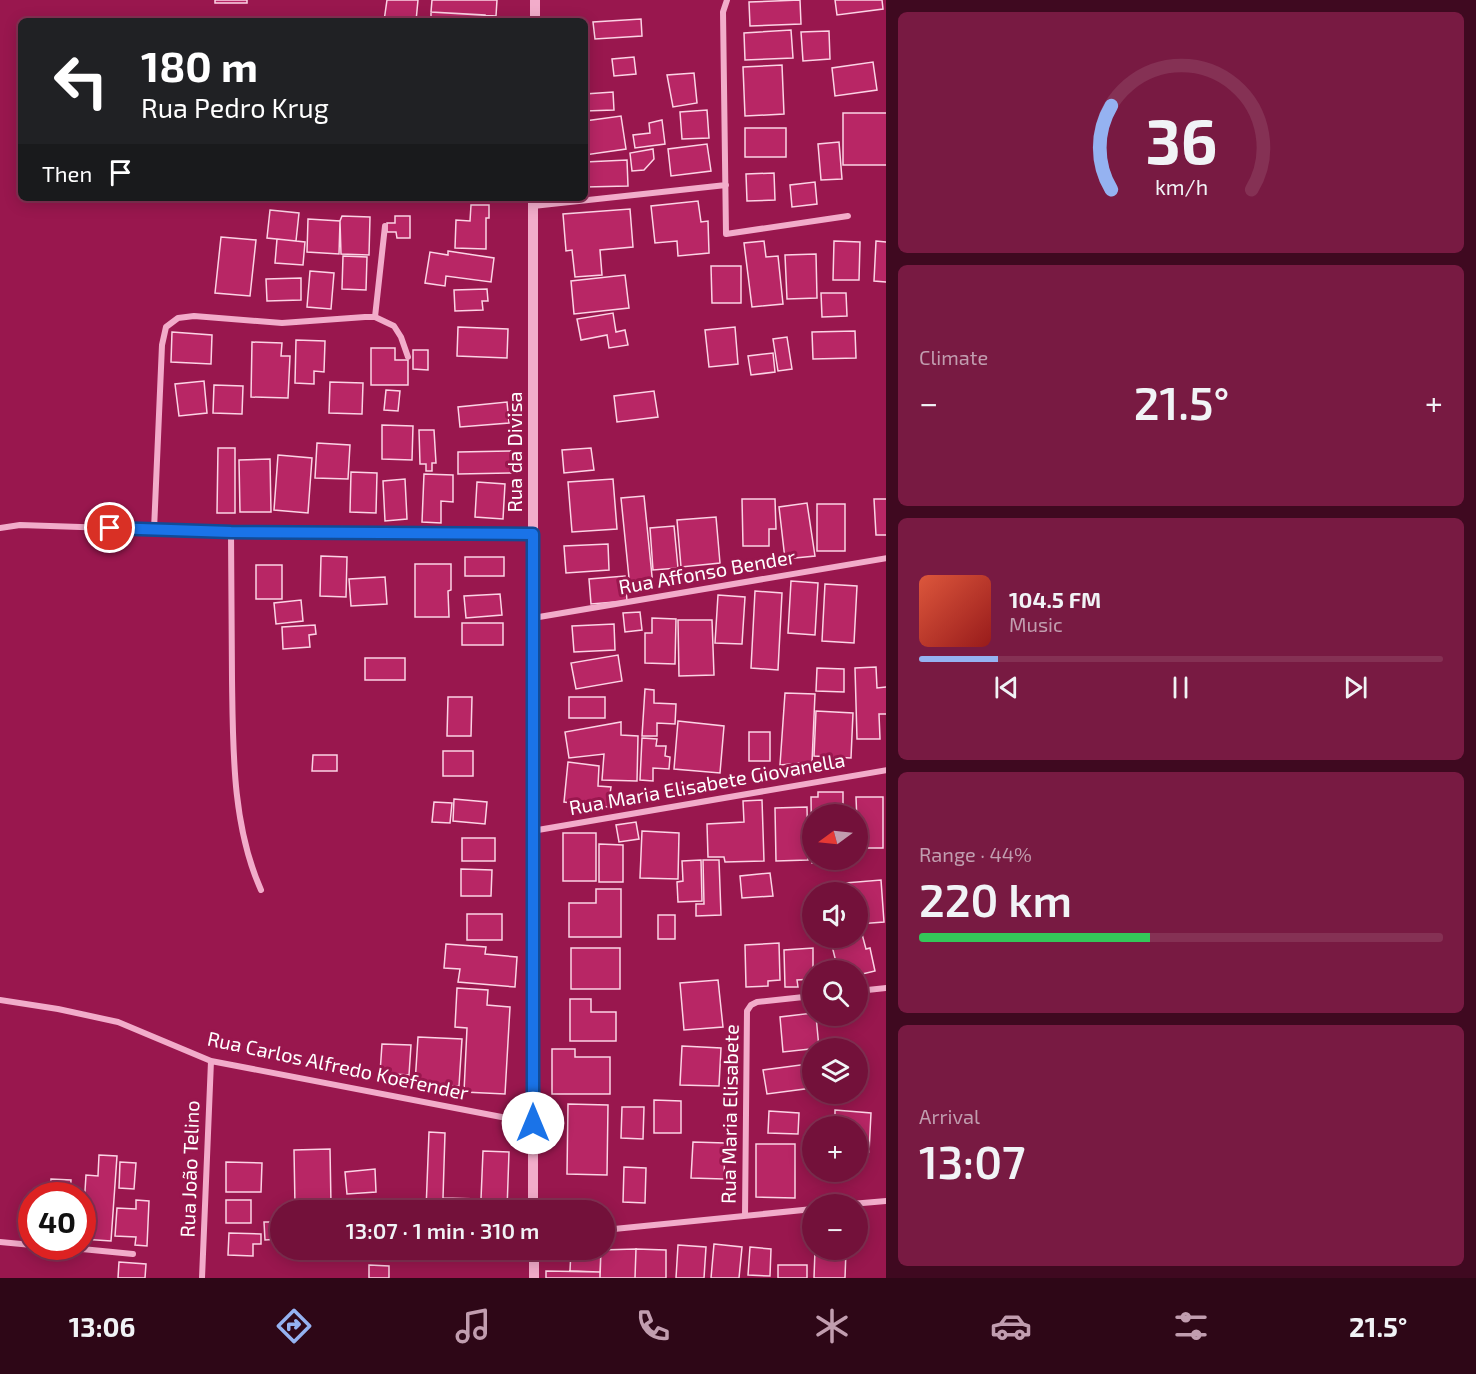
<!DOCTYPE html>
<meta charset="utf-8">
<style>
body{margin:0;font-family:"Exo 2",sans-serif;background:#781a42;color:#f1f3f6;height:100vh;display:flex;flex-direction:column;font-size:22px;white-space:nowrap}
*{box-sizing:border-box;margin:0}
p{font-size:20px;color:#c19daf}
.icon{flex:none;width:33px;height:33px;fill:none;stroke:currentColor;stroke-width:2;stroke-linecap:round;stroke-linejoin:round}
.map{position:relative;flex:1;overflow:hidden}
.drawer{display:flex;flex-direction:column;gap:12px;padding:12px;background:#3f0920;width:590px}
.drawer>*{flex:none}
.top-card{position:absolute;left:18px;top:18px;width:570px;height:183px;border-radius:9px;box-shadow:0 3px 15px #0003,0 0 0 2px #853154;background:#202124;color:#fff;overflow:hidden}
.needle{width:39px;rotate:255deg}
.fabs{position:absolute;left:802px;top:804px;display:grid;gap:12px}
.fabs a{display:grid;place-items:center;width:66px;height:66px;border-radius:50%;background:#73113a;box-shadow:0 3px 15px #0003,0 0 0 2px #853154;font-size:30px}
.speed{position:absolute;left:18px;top:1182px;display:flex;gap:12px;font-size:30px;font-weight:700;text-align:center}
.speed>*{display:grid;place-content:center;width:78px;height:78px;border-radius:50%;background:#73113a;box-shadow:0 3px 15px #0003,0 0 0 2px #853154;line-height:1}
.speed .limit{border:9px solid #d22;background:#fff;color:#111}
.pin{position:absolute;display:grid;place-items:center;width:51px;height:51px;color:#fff;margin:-26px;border:3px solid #fff;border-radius:50%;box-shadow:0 2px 6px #0007}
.me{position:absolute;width:66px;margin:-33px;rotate:0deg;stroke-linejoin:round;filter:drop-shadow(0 0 4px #0008)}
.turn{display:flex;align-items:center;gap:21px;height:126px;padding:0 24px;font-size:27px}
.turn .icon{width:78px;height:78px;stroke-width:2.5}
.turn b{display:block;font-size:42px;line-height:51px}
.then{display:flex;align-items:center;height:57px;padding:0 24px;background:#0003;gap:12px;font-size:22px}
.big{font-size:45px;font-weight:600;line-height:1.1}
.drawer .card{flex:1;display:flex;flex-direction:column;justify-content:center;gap:9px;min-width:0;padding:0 21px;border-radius:9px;background:#781a42}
.drawer .dial{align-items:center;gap:0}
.dial svg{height:156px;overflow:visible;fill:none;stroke:#853154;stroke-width:7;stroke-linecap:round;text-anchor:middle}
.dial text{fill:#f1f3f6;stroke:none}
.song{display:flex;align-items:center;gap:18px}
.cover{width:72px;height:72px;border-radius:9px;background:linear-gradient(135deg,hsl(10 70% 55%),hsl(0 70% 35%))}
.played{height:6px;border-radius:3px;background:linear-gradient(90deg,#95b2f1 15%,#853154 15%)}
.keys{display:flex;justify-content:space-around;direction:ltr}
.heat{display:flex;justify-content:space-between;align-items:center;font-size:33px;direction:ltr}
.charge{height:9px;border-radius:4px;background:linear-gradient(90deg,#34c759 44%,#853154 0)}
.trip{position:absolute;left:270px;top:1200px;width:345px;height:60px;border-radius:30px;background:#73113a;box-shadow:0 3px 15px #0003,0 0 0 2px #853154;font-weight:600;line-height:60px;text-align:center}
.tab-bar{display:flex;height:96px;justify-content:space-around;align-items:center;background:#2e0717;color:#c19daf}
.tab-bar .icon{width:42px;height:42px}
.tab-bar .on{color:#95b2f1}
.tab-bar b{font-size:27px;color:#f1f3f6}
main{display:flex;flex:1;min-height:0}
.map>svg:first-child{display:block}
</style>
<main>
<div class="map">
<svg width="887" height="1278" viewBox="0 0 887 1278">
<rect width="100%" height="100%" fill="#99174e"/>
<path fill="#b82665" stroke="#fcd3e5" stroke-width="1.5" d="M215,0h32v3h-32z
M387,0h31l-2,21h-32z
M432,0h65l-1,16 -65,-4z
M800,0l1,24 -51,2 -1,-24z
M835,0h47l1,9 -46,6z
M431,12l54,3 -1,6h-53z
M641,19l1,17 -47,3 -2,-17z
M791,30l2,28 -48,2 -1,-27z
M829,31l1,28 -27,2 -2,-29z
M634,57l2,17 -22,2 -2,-17z
M873,62l4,28 -42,6 -3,-28z
M782,65l2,49 -39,2 -2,-49z
M694,73l3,30 -24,4 -6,-32z
M613,92l1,18 -29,1v-17z
M707,110l2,28 -27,1 -2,-27z
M843,113h44v52h-44z
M621,116l5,33 -41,6v-34z
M662,120l3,24 -30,4 -2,-13 17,-2 -1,-10z
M745,128h41v29h-41z
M839,142l3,37 -21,1 -3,-36z
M707,144l4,27 -40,5 -3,-27z
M653,149l1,10 -10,11 -12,1 -2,-18z
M627,160l1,26 -43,1v-25z
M774,173l1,27 -28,1 -1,-27z
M815,182l2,22 -25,3 -2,-22z
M453,198h55v4z
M698,201l3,21 7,-1 1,32 -31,3 -1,-15 -22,2 -4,-37z
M471,205h18v13h-3v31l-31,-1 1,-28 14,1z
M630,209l3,38 -33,3 2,25 -27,2 -3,-27 -6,1 -3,-37z
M270,210l29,3 -3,28 -29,-3z
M342,216l28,1 -1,38 -28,-1 -1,-33z
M395,216h15v22h-13l-1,-6h-9v-9h8z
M308,219l32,2 -1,33 -32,-2z
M221,237l35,3 -6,56 -35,-3z
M277,239l28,3 -2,23 -28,-2z
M764,241l2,16 12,-1 5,48 -31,3 -8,-64z
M834,241l26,1 -1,38h-26z
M876,241l11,1v40l-13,-1z
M448,251l46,7 -3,24 -45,-6 -1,10 -20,-3 5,-31 18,3z
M816,254l1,44 -30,1 -2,-44z
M343,256l24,1 -1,33 -24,-1z
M711,266h30v37h-29z
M310,271l24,2 -3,36 -24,-2z
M625,275l4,33 -55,6 -3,-33z
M301,278v22l-34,1 -1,-22z
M487,289l1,12h-6l1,9 -28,1 -1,-21z
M821,293h25l1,23 -25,1z
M613,313l3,19 9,-2 3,15 -19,3 -2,-13 -26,5 -4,-21z
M458,327l50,2 -1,29 -50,-2z
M735,327l3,37 -29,3 -4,-37z
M855,331l1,27 -43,1 -1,-27z
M172,332l40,3 -1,29 -40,-2z
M787,337l5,32 -14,2 -5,-32z
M296,340l29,1 -1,31 -10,-1v13l-19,-1z
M252,342l30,1 -1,13h9l-2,42 -37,-1z
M371,348h24v12h13v25h-37z
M413,350h15v20l-15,-1z
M773,353l2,19 -24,3 -3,-19z
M204,381l3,32 -28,3 -4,-32z
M330,382l33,1 -1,31 -33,-1z
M214,385l29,1 -1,28 -29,-1z
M386,390l14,1 -2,20 -14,-1z
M654,391l4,26 -41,5 -3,-26z
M507,402l2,21 -49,4 -2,-20z
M382,425l31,1 -1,34 -30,-1z
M419,430h15l2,33h-4v8h-6v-7h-6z
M317,443l33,2 -2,34 -33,-1z
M218,448h17v65h-18z
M591,448l3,22 -30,3 -2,-23z
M513,451v22l-55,1v-22z
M278,455l34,3 -4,55 -34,-3z
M270,459l1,53h-31l-1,-52z
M351,472l26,1 -1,40 -26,-1z
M424,474l29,1v27l-12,-1v22l-19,-1z
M405,479l2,40 -22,2 -2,-40z
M613,479l4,50 -45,3 -4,-50z
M477,482l28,2 -2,35 -28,-2z
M644,496l9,90 -23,2 -9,-90z
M742,499h33l1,30h-7v17h-26z
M874,499h13v36h-11z
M807,503l8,53 -30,3 -6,-52z
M817,504h28v47h-28z
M716,517l4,46 -39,4 -4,-47z
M674,526l4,42 -25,2 -3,-42z
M608,544l1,26 -43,3 -2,-27z
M321,556l26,1 -1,40 -26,-1z
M465,557h39v19h-39z
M415,564h36v26l-3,1 1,26h-34z
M256,565h26v34h-26z
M625,576l2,25 -36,3 -2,-25z
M385,577l2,27 -36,2 -2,-27z
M791,581l27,2 -3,52 -27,-2z
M825,584l32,2 -3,57 -32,-2z
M755,591l27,2 -4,77 -27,-2z
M500,594l2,21 -36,3 -2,-22z
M718,595l27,2 -3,47 -27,-1z
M301,600l2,21 -27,3 -2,-21z
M640,612l2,18 -17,2 -2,-19z
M652,618l24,1 -1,45 -30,-1v-30h7z
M678,620h34l2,55 -35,1z
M462,623h41v22h-41z
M614,624l1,26 -41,2 -2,-26z
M315,625l1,9 -7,1 1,12 -27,2 -1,-22z
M618,655l4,26 -46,8 -5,-26z
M365,658h40v22h-40z
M876,667l1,21 10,-1v27h-8l1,25h-23l-2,-71z
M817,668l27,1v23l-28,-1z
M645,689l9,1v13l22,1 -1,20 -18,-1v13h-15z
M785,693l30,1 -3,68 -32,3z
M448,697h24l-1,39h-24z
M569,697h36v21h-36z
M816,711l37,2 -2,45 -37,-2z
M678,721l46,5 -4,47 -46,-4z
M621,722v13l17,1 -1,45 -35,-1 2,-26 -35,4 -4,-26z
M749,732h21v29h-21z
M642,738l15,1 -1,7h10l-1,10 5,1 -1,12 -16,-1v13l-13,-1z
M443,751h30v25h-30z
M313,755h24v16h-25z
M568,762l31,4 -1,20 13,1 -3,20 -44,-5z
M818,792h25v22h-30v46h28v3h-29l-1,-66h7z
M856,797h27v51h-25z
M454,799l33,3 -2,22 -32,-3z
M762,800l2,61 -39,1 -1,-5h-16l-1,-33 37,-2 -1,-21z
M434,802l18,1 -2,20 -18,-1z
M807,807l1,53 -32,1 -1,-53z
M636,822l3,17 -20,3 -3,-17z
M642,831l37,2 -1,46 -38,-1z
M563,833h33v48h-33z
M462,838h33v23h-33z
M599,844l24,1v37h-24z
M701,860l1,41 -24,1 -1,-20 6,-1 -1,-20z
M703,860h16l2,55 -25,1v-12h8z
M461,869l31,1 -1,26h-30z
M770,873l3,23 -31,2 -2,-22z
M881,880l3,42 -26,2v-32h-36l-1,-7z
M596,889h25v48h-52v-34h27z
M467,914h35v26h-35z
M658,915h17v24h-17z
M858,934h4l4,15 4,-1 5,23 -17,4v-5h-9v-2l-11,2 -8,-32h28z
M779,943l1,37 -12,1v5l-22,1 -1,-42z
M446,944l40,3 -1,7 32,3 -2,30 -57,-5 2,-13 -16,-1z
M571,948h49v41h-49z
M813,948v31l-16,1 1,7h-13l-1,-37z
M718,980l5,47 -39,3 -4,-47z
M457,988l31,2 -1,15 23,2 -5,87 -41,-2 3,-64 -12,-1z
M570,999h21v13h25v29h-46z
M813,1013v3h3l3,32 -36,4 -3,-35z
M418,1037l44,2 -3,47 -44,-2z
M382,1044l29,1 -2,30 -29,-2z
M682,1046l39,2 -2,38 -39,-1z
M552,1049h23v8h35v37h-58z
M808,1064l4,24 -45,6 -4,-24z
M654,1100l27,1v32h-27z
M568,1104l40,1 -1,70 -40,-1z
M622,1107h22l-1,32 -22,-1z
M835,1110l36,3 -2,39h-11v-26h-23z
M769,1111l30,2 -1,21 -30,-1z
M429,1132l16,1 -2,65 38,1 2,-48 26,1 -2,58h-81z
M693,1142l32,1 -1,36 -33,-1z
M756,1144h39v54l-39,-1z
M330,1149l1,56 -36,1 -1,-56z
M99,1155l18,1 -6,85 -29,-2 4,-64 12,1z
M120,1162l16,1 -2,26 -15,-1z
M226,1162l36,1 -1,29h-35z
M624,1167l22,1 -1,35 -22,-1z
M375,1169l1,23 -29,2 -2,-22z
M51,1179l20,1 -1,16h-20z
M136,1200l13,1 -2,45 -12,-1 1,-8 -21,-1 2,-28 19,1z
M226,1200h25v23h-25z
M264,1222h16v17l-15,1z
M229,1233l32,1v10h-8v12l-25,-1z
M714,1244l28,3 -3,31h-28z
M678,1245l28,2 -2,31h-28z
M750,1247l21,2 -1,27 -22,-1z
M636,1249l-1,29h-35l1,-28z
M636,1249l30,1v28h-31z
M316,1250h17v6h-17z
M571,1250h30l-1,22 -30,-1z
M815,1250h31l-1,28h-31z
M119,1262l27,2 -1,14h-27z
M369,1265l20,1v12h-20z
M778,1265h29v13h-29z
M546,1271l54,1v6h-54z"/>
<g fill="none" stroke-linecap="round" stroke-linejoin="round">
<path stroke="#f2acca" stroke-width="6" d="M727,0l-4,12 3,222 122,-18
M533,206l193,-21
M375,317l10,-91
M0,528l20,-3 211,7 302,2
M154,530l8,-185 4,-18 12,-9 16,-2 88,7 83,-6h10l19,9 7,11 7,20
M231,532c0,49 1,98 1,147 1,70 0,146 29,211
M533,618l354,-60
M532,831l355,-61
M858,991l29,-3
M0,1000l58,9 60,13 93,39 322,62
M851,1204l36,-3
M745,1216l2,-205 4,-6 6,-3 56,-6
M604,1230l209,-21
M0,1242l32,3
M51,1246l82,8
M202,1278l9,-217"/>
<path stroke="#f2acca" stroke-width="10" d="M535,21v-21
M533,198v1012
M534,1250v28"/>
</g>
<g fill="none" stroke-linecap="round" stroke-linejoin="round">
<g stroke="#114b97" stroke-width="15">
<path id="route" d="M110,528l121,4 302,2v589"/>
</g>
<use href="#route" stroke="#1a73e8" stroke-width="10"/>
</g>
<g text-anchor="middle" stroke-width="6" stroke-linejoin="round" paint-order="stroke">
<g font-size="20" fill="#fff" stroke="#99174e">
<text transform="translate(515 452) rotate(-90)" y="7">Rua da Divisa</text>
<text transform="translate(707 572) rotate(-10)" y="7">Rua Affonso Bender</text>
<text transform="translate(707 784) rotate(-10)" y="7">Rua Maria Elisabete Giovanella</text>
<text transform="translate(338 1066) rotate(12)" y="7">Rua Carlos Alfredo Koefender</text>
<text transform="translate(730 1114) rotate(-89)" y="7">Rua Maria Elisabete</text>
<text transform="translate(190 1169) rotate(-88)" y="7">Rua João Telino</text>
</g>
</g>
</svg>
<div class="fabs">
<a><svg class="needle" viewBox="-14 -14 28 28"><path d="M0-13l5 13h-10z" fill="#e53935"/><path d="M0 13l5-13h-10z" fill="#c19daf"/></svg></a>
<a><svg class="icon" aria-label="sound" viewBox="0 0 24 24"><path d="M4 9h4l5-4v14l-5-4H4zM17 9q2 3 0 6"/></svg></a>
<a><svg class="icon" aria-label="search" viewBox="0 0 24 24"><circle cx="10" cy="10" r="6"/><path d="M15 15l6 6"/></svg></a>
<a><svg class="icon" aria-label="layers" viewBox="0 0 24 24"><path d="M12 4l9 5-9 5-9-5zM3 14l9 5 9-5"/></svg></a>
<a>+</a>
<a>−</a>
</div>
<div class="speed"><div class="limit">40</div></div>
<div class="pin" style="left:110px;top:528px;background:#d93025"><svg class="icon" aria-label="arrive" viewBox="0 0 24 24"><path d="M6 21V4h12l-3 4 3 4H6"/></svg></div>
<svg class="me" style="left:533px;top:1123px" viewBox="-20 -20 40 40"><circle r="19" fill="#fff"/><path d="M0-13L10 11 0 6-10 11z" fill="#1a73e8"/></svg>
<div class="trip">13:07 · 1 min · 310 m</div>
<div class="top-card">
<div class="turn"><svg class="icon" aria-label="left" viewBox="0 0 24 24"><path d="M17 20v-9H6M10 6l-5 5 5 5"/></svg><div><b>180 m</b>Rua Pedro Krug</div></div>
<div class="then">Then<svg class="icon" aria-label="arrive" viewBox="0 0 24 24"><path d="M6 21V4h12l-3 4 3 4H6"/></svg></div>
</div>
</div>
<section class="drawer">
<div class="card dial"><svg viewBox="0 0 100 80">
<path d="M14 69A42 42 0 1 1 86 69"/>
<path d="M14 69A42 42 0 0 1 14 26" stroke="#95b2f1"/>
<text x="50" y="56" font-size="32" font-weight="700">36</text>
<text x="50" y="72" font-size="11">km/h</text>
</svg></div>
<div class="card"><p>Climate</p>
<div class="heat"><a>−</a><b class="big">21.5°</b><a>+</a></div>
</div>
<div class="card">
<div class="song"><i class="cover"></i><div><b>104.5 FM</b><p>Music</p></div></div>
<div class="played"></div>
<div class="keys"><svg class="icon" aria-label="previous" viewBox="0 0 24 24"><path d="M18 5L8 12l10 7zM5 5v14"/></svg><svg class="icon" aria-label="pause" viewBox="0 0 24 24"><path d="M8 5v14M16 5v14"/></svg><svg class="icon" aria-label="next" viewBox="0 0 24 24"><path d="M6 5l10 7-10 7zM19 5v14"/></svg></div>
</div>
<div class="card"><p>Range · 44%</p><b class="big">220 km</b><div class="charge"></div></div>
<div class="card"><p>Arrival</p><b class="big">13:07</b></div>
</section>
</main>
<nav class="tab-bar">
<b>13:06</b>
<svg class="icon on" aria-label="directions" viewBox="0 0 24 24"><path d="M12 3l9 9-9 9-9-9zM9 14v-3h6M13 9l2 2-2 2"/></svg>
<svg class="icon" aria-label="music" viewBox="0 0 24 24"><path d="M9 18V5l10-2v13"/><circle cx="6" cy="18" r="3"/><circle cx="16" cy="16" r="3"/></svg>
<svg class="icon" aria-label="phone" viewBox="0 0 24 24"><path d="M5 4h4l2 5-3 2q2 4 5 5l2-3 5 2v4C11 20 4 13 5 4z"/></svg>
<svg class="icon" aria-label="climate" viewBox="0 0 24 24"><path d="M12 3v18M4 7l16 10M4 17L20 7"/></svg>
<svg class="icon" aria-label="car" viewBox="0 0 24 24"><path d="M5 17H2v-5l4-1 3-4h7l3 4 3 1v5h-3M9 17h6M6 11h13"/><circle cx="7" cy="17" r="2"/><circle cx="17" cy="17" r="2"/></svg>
<svg class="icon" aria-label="filters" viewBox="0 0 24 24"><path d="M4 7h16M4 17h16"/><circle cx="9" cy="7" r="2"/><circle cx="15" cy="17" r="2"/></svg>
<b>21.5°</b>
</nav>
